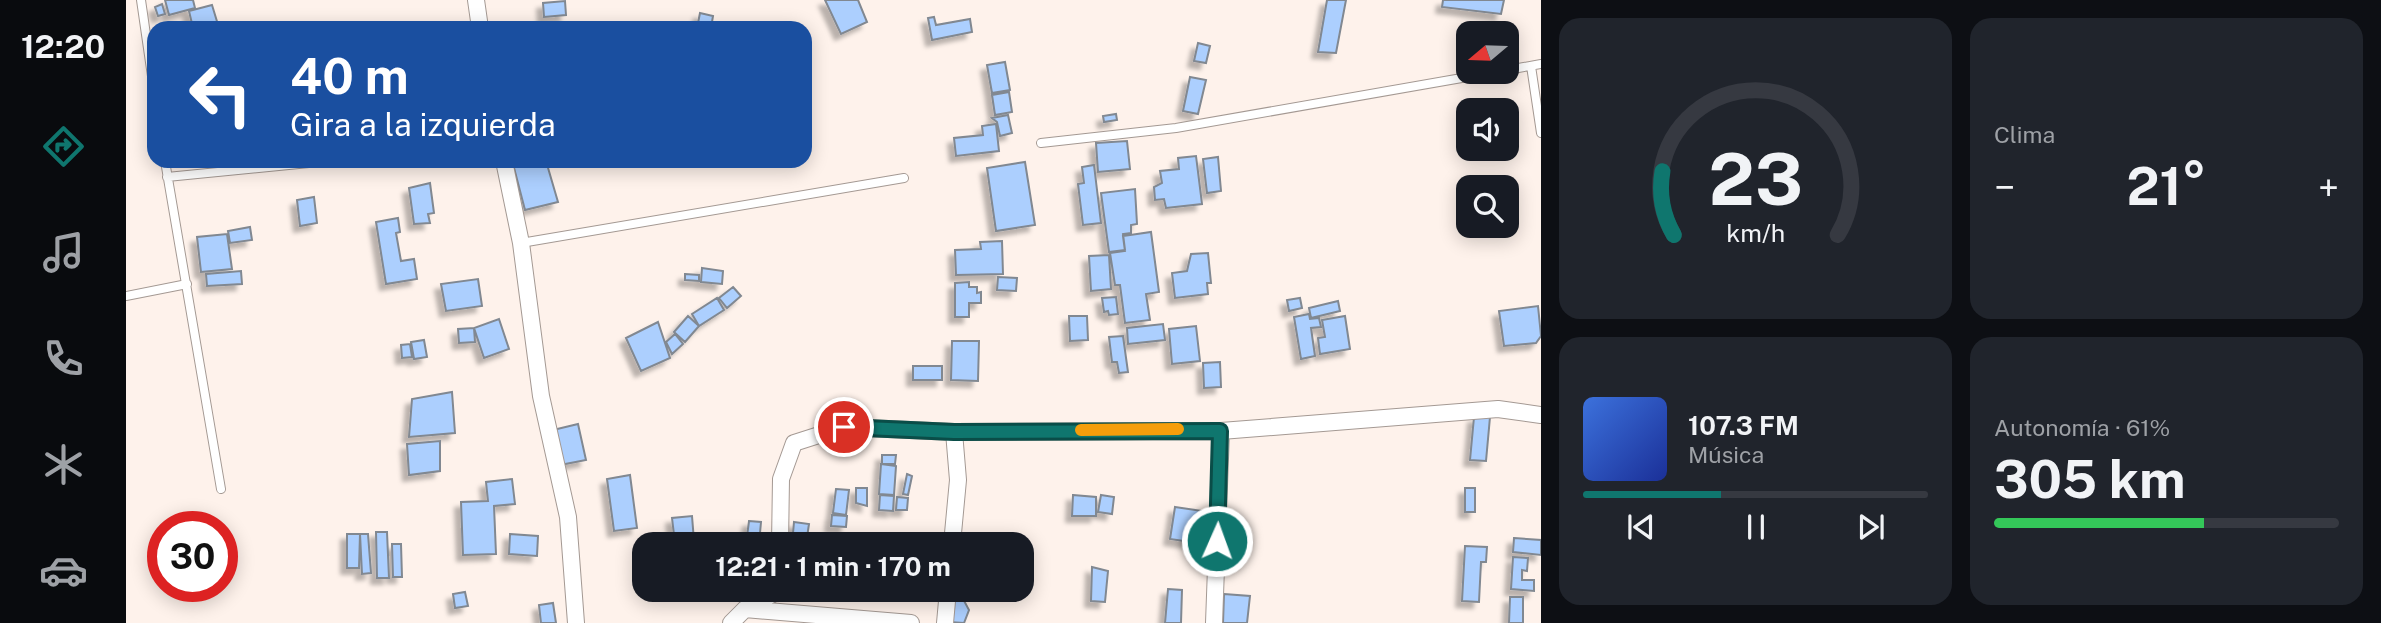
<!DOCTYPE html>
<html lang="es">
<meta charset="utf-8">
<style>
body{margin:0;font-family:"Public Sans",sans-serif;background:#20242c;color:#f1f3f6;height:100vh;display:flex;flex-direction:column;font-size:26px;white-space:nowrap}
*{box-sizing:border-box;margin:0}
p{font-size:23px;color:#9ea1a6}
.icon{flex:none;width:38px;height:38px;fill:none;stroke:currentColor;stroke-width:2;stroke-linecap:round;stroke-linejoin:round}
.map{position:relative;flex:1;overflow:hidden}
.panel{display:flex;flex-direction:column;gap:18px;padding:18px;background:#0d0f14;width:840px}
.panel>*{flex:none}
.banner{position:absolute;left:21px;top:21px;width:665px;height:147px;border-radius:21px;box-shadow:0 4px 18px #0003;background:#1a4fa0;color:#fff;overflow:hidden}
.needle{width:46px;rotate:251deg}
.controls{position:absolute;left:1330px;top:21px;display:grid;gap:14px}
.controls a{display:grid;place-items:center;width:63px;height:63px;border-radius:14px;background:#171b24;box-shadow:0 4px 18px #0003;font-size:35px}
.speed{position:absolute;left:21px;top:511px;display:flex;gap:14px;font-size:35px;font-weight:700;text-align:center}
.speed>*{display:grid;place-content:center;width:91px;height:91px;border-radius:50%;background:#171b24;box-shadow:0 4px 18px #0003;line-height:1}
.speed .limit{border:10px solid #d22;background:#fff;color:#111}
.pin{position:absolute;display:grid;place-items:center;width:60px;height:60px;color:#fff;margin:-30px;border:4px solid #fff;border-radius:50%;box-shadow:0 2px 7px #0007}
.me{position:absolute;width:77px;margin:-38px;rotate:2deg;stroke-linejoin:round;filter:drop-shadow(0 0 5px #0008)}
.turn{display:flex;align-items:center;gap:24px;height:147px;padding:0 28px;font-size:32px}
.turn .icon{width:91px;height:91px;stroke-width:2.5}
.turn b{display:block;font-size:49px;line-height:60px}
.big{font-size:52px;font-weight:700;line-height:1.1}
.panel .card{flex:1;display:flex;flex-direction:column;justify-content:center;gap:10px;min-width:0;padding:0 24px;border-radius:21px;background:#20242c}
.panel .dial{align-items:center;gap:0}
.dial svg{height:182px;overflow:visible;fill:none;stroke:#363941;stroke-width:7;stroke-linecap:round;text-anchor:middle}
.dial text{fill:#f1f3f6;stroke:none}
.song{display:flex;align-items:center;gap:21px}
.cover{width:84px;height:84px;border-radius:10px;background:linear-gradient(135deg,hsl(220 70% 55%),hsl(230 70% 35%))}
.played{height:7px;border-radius:4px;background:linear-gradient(90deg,#0f766e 40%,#363941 40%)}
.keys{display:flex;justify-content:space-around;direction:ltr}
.heat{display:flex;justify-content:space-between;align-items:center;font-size:38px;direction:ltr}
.charge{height:10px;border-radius:5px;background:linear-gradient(90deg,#34c759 61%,#363941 0)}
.panel .tiles{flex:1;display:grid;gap:18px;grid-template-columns:repeat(2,1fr)}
.trip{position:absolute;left:506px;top:532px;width:402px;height:70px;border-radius:21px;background:#171b24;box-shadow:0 4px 18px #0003;font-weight:700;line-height:70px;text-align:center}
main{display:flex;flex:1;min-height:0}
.tabs{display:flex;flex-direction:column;width:126px;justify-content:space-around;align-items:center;background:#090b0e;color:#9ea1a6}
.tabs .icon{width:49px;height:49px}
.tabs .on{color:#0f766e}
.tabs b{font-size:32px;color:#f1f3f6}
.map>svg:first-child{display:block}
</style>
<main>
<nav class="tabs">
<b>12:20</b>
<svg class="icon on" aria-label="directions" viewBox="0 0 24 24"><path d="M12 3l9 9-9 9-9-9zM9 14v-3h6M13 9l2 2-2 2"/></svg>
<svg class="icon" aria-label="music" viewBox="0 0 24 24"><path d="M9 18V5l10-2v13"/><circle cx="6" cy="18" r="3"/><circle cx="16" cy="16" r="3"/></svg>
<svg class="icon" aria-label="phone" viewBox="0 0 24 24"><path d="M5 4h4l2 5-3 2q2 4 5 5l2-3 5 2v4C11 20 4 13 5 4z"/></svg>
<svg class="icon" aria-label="climate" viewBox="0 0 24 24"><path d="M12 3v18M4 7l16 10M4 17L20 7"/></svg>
<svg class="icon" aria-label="car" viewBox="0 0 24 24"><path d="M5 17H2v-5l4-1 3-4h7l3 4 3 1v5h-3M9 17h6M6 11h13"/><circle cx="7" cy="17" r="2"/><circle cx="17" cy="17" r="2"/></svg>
</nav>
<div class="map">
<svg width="1415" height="623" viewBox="0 0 1415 623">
<defs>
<filter id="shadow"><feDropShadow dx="-6" dy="6" stdDeviation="2" flood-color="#0004"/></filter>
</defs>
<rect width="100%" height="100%" fill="#fef2eb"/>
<path fill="#accffe" stroke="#818891" stroke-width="2" filter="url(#shadow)" d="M39,0h28l2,8 -26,7z
M699,0h33l9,22 -26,12z
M1201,0h19l-10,53 -18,-1z
M1317,0h61l-3,14 -59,-7z
M439,1l1,14 -22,2 -1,-14z
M36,4l3,10 -7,2 -3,-9z
M86,5l7,23h-26l-4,-17z
M574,13l13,3 -2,12h-14z
M808,17l2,8 34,-6 2,13 -40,8 -4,-22z
M1072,43l12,3 -4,17 -12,-2z
M879,62l5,28 -18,3 -5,-28z
M1064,77l16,3 -8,34 -15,-3z
M883,92l3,20 -17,3 -3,-20z
M990,114l1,6 -13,2 -1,-6z
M882,115l4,18 -12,3 -3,-14 -5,-4z
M870,124l3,27 -43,5 -2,-18 29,-3 -1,-9z
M1001,141l3,28 -32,3 -2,-29z
M1070,156l6,48 -36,4 -2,-9 -9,1 -1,-13 8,-4 -2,-12 19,-2 -1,-11z
M1092,157l3,34 -14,2 -4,-34z
M397,161h23l12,41 -33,8 -12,-46z
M899,162l10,63 -39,6 -9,-63z
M968,165l7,58 -18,2 -5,-41 6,-1 -2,-16z
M304,183l4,30 -6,1 2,9 -16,1 -5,-36z
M1009,189l2,35 -6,1v8l-8,1 2,16 -16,2 -8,-59z
M188,197l3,26 -17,3 -3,-26z
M272,218l2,14 -4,1 5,28 13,-2 3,20 -31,5 -10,-62z
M124,227l2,13 -22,3 -2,-12z
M1025,232l8,60 -13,2 4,26 -25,3 -5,-38h-5l-5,-32 15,-2 -2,-15z
M101,234l5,35 -31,3 -4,-35z
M876,241l1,33 -47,1 -1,-25 26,-1 -1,-7z
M1082,253l3,30h-4l1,11 -33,4 -3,-25 15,-2 4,-17z
M983,255l2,34 -20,2 -2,-35z
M576,268l21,3 -1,13 -21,-2z
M115,271l1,13 -35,2 -1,-12z
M559,274l14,1v6l-14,-1z
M872,277l19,1 -1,13 -19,-1z
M352,279l4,27 -36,5 -5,-27z
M843,282v5h8v6l4,-1v11h-12v14h-14v-34z
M607,287l8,9 -14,12 -8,-10z
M990,297l2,17 -9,1 -1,-4 -4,1 -2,-14z
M591,298l7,12 -25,16 -7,-12z
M1174,298l2,10 -13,3 -2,-11z
M1212,301l2,10 -29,7 -2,-10z
M1412,306l3,30 -5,7 -32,3 -5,-35z
M1183,314l1,5 9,-1 2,9 -10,1 4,28 -14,3 -7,-42z
M562,316l11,10 -14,16 -11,-10z
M943,316h18l1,24 -18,1z
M1219,316l5,33 -30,5 -2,-16 7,-1 -3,-17z
M373,319l10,30 -25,9 -10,-30z
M532,322l12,36 -29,13 -15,-33z
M1037,324l2,16 -37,4 -1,-16z
M1070,326l4,35 -28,3 -3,-35z
M348,328l1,14 -16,1 -1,-14z
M549,334l8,10 -11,10 -6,-12z
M997,336l5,36 -9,1 -2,-11h-5l-3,-25z
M298,340l3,17 -13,2 -3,-17z
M826,341h27l-1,40 -27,-1z
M284,344l2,13 -10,1 -1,-13z
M1094,362l1,25 -17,1 -1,-25z
M787,366h29v14h-29z
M326,392l3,41 -46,4 3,-38z
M1348,417h16l-4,44 -16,-1z
M452,424l8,36 -26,5 -7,-35z
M314,441v30l-31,4 -2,-31z
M756,455h14l-1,9h-13z
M755,464l15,2 -2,29 -15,-1z
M781,474l5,2 -4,19 -5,-1z
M504,475l7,53 -23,3 -7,-52z
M386,479l3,25 -21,2 2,48 -33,1 -2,-53 27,-1 -2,-19z
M730,488h11v18l-11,-3z
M1339,488h10v24h-10z
M710,489l13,1 -3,25 -13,-2z
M754,495l14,1 -1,15 -14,-1z
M947,495l23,2v19h-24z
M975,495l13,2 -2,17 -14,-2z
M771,497l11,1 -1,12h-11z
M1049,507l34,5 -5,32 -34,-5z
M706,515l15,1 -1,11 -15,-1z
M566,516l2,25 -19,2 -3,-25z
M623,521l12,1 -2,22h-13z
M668,522l15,2 -3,20h-14z
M250,532h11l2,46h-12z
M221,534h13l-1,34h-12z
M234,534h8l3,39 -9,1z
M384,534l28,2 -1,20 -28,-2z
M1388,538l27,2v15l-28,-3z
M266,544h9l1,33h-9z
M1339,546l22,1 -1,15h-5l-2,40 -17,-1z
M1387,557l15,1 -1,13 -5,-1v10h12v11l-23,-2z
M966,567l16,4 -3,31 -14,-1z
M1042,589l14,1 -1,33h-16z
M339,592l3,14 -13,2 -2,-14z
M1098,594l26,2 -3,27h-24z
M826,595l10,2 7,13 -5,13 -15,-1z
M1384,597h13v26h-14z
M427,603l3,20h-15l-2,-18z"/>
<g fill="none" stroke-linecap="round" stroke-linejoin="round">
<g stroke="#a49993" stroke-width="10">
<path id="lane" d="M15,0l13,90
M1405,66l10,67
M1381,70l34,-6
M915,143l135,-15 320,-56
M39,161l56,328
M41,177l162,-16
M395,243l383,-65
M0,296l61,-12"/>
</g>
<g stroke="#a49993" stroke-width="18">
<path id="street" d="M350,0l4,28
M378,161l17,82 20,153 27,121 8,106
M654,544l1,-65 13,-36 50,-16 110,5 267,-1 277,-22 43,6
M826,544l6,-64 -4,-48
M619,609l166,14
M605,623l14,-14 35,-19
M819,623l3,-33
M1088,623l7,-192"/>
</g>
<use href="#lane" stroke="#fff" stroke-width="8"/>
<use href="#street" stroke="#fff" stroke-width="16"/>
</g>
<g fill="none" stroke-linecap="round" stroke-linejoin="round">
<g stroke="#0a4d48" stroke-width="18">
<path id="route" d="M718,427l110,5 266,-1 -3,110"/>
</g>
<use href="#route" stroke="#0f766e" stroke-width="12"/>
<path stroke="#f59e0b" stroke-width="12" d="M955,430l97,-1"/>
</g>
</svg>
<div class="controls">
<a><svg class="needle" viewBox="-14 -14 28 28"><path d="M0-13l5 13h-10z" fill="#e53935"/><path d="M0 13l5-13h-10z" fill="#9ea1a6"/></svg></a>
<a><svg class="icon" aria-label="sound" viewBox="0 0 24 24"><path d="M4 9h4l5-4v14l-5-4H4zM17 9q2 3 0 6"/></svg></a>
<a><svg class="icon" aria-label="search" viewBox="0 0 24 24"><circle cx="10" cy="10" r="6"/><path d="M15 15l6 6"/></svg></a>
</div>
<div class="speed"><div class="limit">30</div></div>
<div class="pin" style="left:718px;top:427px;background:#d93025"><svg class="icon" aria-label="arrive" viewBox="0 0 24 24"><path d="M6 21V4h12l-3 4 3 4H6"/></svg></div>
<svg class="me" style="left:1091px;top:541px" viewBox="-20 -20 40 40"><circle r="17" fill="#0f766e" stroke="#fff" stroke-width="3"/><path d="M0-11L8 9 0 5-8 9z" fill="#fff"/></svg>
<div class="trip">12:21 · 1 min · 170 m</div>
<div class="banner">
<div class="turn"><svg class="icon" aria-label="left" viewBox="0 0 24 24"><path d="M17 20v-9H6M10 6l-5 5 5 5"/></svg><div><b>40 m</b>Gira a la izquierda</div></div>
</div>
</div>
<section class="panel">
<div class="tiles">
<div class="card dial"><svg viewBox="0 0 100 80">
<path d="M14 69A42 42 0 1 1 86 69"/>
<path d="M14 69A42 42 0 0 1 9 41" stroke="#0f766e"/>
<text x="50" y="56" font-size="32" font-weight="700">23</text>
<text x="50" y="72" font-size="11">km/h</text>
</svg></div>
<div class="card"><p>Clima</p>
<div class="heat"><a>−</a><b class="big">21°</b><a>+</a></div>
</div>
<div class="card">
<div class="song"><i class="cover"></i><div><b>107.3 FM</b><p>Música</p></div></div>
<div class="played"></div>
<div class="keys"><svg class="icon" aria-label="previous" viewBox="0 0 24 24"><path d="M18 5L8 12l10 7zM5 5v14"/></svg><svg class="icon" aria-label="pause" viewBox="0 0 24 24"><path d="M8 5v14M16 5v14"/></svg><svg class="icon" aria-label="next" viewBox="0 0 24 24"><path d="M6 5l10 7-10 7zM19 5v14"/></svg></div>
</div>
<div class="card"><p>Autonomía · 61%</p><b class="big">305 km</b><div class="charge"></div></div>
</div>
</section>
</main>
